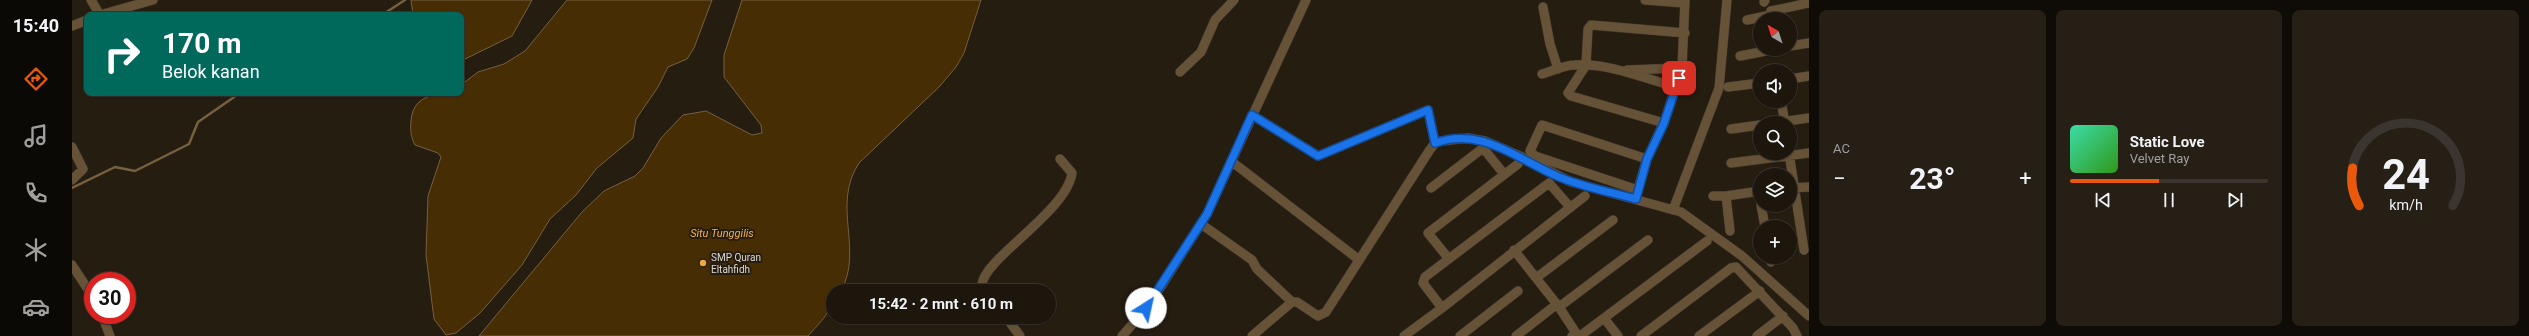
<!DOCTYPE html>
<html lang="id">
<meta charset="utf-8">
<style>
body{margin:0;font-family:Roboto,sans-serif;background:#251f16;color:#f1f3f6;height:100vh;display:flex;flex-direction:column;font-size:15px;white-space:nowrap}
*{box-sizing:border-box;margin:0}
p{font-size:13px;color:#a09f9d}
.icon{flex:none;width:22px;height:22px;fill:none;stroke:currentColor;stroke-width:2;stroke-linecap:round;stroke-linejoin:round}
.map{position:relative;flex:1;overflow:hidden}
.drawer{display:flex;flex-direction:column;gap:10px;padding:10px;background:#0f0c07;width:720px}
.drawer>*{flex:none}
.banner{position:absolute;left:12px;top:12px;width:380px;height:84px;border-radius:8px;box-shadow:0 1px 3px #0004,0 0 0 1px #3a352e;background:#00695c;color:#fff;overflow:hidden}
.needle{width:26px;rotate:321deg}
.tools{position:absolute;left:1681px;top:12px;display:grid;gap:8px}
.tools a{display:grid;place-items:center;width:44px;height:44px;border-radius:50%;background:#1c160d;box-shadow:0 1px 3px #0004,0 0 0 1px #3a352e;font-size:20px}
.speed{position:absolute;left:12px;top:272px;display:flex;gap:8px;font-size:20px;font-weight:700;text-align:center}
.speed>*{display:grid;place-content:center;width:52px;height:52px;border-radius:50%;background:#1c160d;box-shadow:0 1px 3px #0004,0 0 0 1px #3a352e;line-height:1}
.speed .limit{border:6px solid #d22;background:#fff;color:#111}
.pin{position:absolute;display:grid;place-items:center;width:34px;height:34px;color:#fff;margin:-17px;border-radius:8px;box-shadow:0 2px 6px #0006}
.me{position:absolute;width:44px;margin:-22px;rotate:35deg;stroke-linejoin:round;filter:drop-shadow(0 0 3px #0008)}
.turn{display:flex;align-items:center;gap:14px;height:84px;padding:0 12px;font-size:18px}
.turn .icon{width:52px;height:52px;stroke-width:2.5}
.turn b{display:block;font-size:28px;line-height:34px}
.big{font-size:30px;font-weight:700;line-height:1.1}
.drawer .tile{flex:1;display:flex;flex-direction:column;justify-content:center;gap:6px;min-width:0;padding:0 14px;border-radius:8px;background:#251f16}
.drawer .dial{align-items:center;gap:0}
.dial svg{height:104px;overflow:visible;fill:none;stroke:#3a352e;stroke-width:7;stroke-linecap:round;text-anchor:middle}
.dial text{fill:#f1f3f6;stroke:none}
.song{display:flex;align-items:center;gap:12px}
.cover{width:48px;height:48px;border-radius:6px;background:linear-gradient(135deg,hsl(160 70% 55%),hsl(110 70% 35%))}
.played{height:4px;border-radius:2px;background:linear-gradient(90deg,#ea580c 45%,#3a352e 45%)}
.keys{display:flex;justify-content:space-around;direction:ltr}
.heat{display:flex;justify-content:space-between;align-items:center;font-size:22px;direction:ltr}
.drawer .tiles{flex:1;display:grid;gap:10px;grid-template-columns:repeat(3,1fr)}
.trip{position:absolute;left:754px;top:284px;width:230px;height:40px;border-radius:20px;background:#1c160d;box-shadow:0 1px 3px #0004,0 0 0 1px #3a352e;font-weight:700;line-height:40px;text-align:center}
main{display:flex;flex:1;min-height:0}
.menu{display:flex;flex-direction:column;width:72px;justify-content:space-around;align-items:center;background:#0b0905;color:#a09f9d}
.menu .icon{width:28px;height:28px}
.menu .on{color:#ea580c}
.menu b{font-size:18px;color:#f1f3f6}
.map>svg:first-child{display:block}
</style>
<main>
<nav class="menu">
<b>15:40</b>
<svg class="icon on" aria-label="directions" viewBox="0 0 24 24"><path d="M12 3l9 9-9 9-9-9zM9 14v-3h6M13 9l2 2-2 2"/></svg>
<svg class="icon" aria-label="music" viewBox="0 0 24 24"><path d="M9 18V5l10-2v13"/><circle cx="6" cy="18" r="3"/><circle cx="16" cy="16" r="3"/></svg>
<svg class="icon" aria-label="phone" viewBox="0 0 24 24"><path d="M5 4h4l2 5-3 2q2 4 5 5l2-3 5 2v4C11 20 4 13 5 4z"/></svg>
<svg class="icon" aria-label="climate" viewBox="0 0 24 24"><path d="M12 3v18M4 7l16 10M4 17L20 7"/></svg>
<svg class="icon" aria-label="car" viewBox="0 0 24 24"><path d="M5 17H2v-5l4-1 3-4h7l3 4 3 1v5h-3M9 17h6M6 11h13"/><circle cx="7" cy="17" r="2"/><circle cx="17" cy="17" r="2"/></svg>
</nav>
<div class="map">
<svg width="1737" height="336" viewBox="0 0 1737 336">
<rect width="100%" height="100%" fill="#261d11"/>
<path fill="#472d04" stroke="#756041" d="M339,0h121l-20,36 -51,25v-46h-48z
M495,0h145l-18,48 -7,11 -19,8 -10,20 -22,32 -3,19 -36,30 -21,27 -26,24 -28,46 -42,48 -24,20 -10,2 -12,-16 -8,-64 2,-59 13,-39 -3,-4 -23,-8c-4,-7 -5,-16 -4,-24 2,-28 28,-28 50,-28v-8l17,-13 26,-8 21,-13z
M670,0h239l-17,53 -8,14 -17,20 -80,76c-28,43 5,86 -18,128h-8c0,21 -12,30 -25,45h-329l103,-124 22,-21 31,-15 8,-8 18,-30 22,-23 23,-4 46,24 10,-2 -1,-8 -37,-48v-22z"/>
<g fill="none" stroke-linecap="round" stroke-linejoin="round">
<path stroke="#756041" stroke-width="2.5" d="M310,15l23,-15
M0,188l43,-21 20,4 54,-27 9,-22 42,-29"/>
<g stroke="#40372c" stroke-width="10">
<path id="minor" d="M19,0l9,15 53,-15
M1573,0l39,3
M1692,2l1,-2
M1471,7l7,37 8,25
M1699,19v-8l38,-8
M1675,20l24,-5
M0,26l15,-6
M1718,46l19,-3
M1668,56l36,-7
M1555,70l55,-2
M1108,72l21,-20 14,-32 19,-20
M1470,74c11,-3 22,-9 33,-9 33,-2 69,13 100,22
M1718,79l19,-3
M1656,87l32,-4
M1709,101l4,22
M1180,115l66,41 110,-46 7,33
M1592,123l-93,-27 -3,-3 18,-28 2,-36 3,-4 94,8
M1700,123l37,-5
M1659,129l29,-4
M0,147l11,22 -11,11
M1717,153l15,97
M1159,161l127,98
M1659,163l78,-10
M1359,188l52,-40 21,26
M1718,188l19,-1
M1566,190l-103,-34 -5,-5 12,-26 105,34
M1564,196l11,-37 17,-36 18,-55 3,-68
M1641,196h13l34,-5
M1654,196l4,35
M1689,205l4,22
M1601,210l46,-122 8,-88
M1129,224l51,36 5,9 35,33
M1442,250l45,57 17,26 -4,3
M1698,257l1,5
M1377,259l-21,-26 90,-69
M0,265l21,32
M1464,278l77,-58
M915,291l-5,-7c3,-26 85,-73 90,-111l-12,-14
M1487,307l89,-67
M1370,308l143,-112
M30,315l8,21
M934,317l14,19
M1532,318l14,18
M1050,336l16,-18 22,-30 47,-74 99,-214
M1180,336l40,-34h5l21,14 8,-4 103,-161 6,-8 7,-2 26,-3 17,3 35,15 51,26 110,30 61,44 67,60
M1332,336l38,-28 -19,-25 2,-6 124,-94 21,24
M1388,336l58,-45
M1444,336l41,-32
M1508,336l127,-95
M1569,336l90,-68 5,-1 57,61 4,8
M1627,336l61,-45
M1685,336l26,-20"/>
</g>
<use href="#minor" stroke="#665237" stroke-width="9"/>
</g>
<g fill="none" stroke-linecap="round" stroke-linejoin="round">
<g stroke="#114b97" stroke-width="10">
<path id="route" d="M1074,308l61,-94 45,-99 66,41 110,-46 7,33c47,-17 83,17 124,34 24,10 51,15 77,22l11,-40 17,-36 15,-45"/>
</g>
<use href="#route" stroke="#1a73e8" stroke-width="7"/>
</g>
<circle fill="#eea83c" stroke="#261d11" stroke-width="1.5" cx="631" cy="263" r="4"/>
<g text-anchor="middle" stroke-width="4" stroke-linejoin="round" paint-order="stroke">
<g font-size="10" fill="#dfd8d0" stroke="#261d11" text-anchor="start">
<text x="639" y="261">SMP Quran<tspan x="639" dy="12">Eltahfidh</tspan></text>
</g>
<g font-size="11" font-style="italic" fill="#f4b04d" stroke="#261d11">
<text x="650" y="237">Situ Tunggilis</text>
</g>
</g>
</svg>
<div class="tools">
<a><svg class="needle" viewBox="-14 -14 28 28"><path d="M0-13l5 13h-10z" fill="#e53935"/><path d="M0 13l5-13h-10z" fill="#a09f9d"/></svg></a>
<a><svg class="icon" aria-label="sound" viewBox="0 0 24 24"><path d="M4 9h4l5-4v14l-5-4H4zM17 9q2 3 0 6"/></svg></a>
<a><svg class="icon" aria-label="search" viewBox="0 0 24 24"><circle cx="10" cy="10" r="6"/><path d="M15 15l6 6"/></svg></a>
<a><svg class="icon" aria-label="layers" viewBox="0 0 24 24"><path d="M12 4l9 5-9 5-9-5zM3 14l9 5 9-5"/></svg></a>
<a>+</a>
</div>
<div class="speed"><div class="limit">30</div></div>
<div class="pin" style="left:1607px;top:78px;background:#d93025"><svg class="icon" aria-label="arrive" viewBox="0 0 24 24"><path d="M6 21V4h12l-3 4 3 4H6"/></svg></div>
<svg class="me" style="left:1074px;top:308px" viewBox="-20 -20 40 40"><circle r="19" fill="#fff"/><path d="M0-13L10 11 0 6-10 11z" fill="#1a73e8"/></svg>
<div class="trip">15:42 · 2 mnt · 610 m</div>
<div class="banner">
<div class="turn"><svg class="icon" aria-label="right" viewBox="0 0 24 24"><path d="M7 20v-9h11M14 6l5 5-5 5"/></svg><div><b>170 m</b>Belok kanan</div></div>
</div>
</div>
<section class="drawer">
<div class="tiles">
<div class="tile"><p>AC</p>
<div class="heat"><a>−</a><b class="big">23°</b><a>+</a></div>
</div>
<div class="tile">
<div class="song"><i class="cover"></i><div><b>Static Love</b><p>Velvet Ray</p></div></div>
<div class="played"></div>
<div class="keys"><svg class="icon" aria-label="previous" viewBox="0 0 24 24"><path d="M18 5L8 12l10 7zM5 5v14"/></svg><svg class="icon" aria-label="pause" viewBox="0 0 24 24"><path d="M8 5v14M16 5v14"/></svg><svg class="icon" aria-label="next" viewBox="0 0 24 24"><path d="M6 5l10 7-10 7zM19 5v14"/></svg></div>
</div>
<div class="tile dial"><svg viewBox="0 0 100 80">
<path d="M14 69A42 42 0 1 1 86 69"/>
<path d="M14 69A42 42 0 0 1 9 40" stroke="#ea580c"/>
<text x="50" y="56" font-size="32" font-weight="700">24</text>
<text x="50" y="72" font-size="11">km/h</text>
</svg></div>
</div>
</section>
</main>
